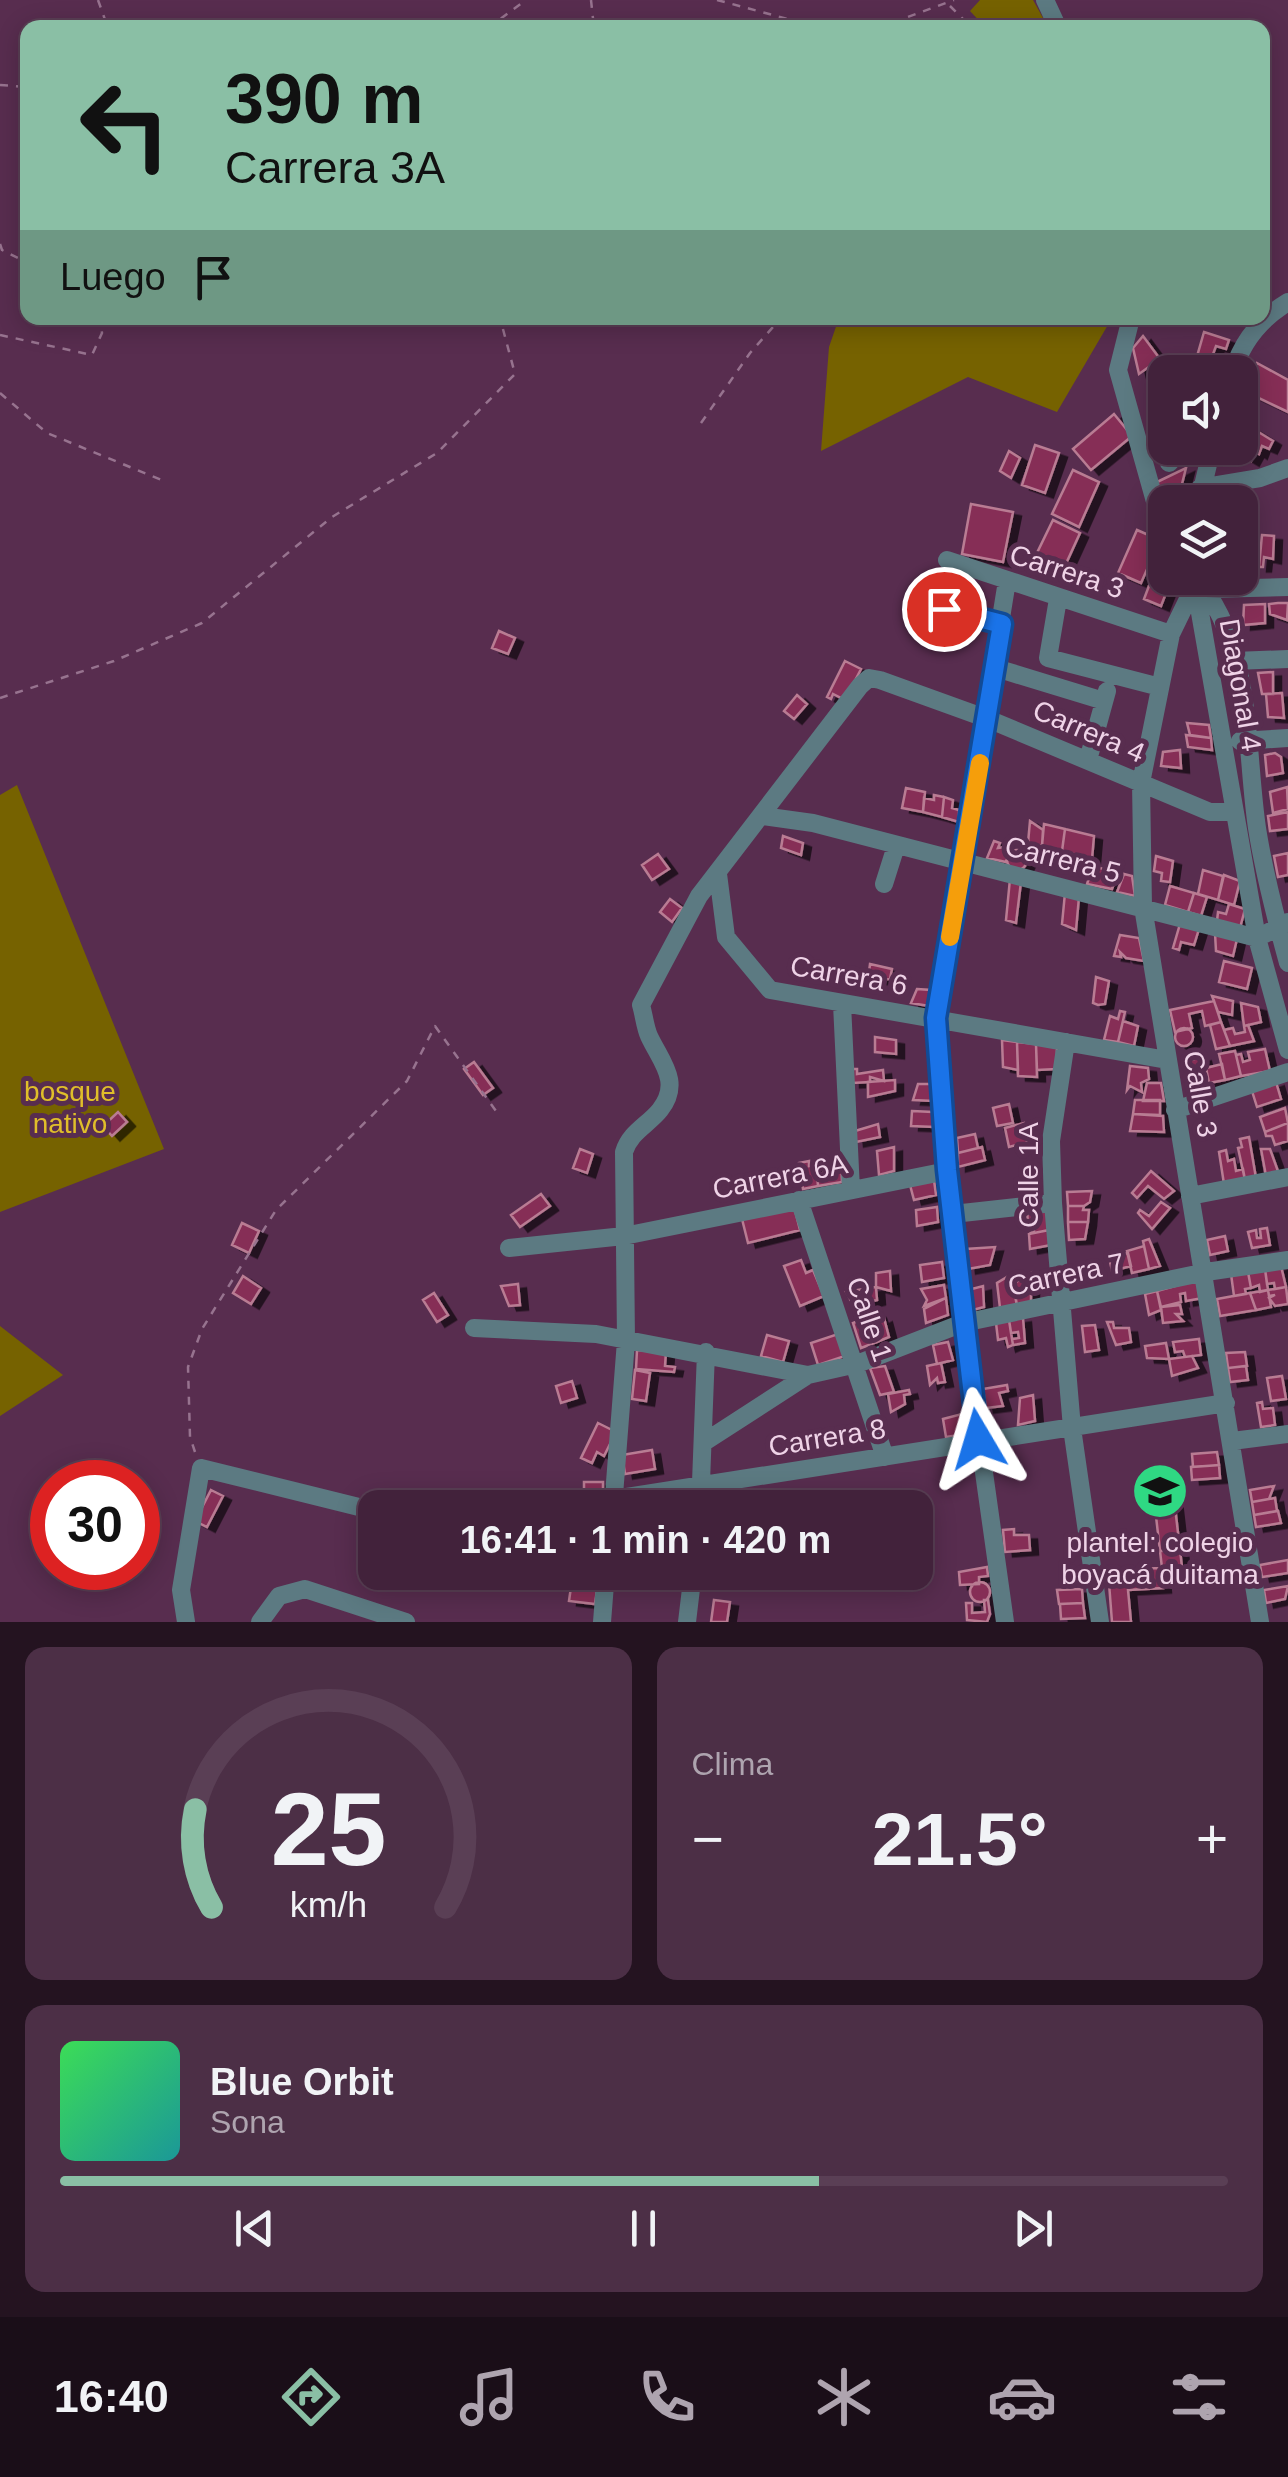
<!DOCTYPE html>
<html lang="es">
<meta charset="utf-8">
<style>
body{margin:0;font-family:Helvetica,sans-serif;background:#4c2f46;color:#f1f3f6;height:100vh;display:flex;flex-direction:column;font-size:38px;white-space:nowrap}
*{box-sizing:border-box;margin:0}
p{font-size:32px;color:#aea4af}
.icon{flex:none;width:55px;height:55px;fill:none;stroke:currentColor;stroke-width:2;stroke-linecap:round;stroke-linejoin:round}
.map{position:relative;height:1622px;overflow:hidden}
.sheet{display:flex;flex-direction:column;gap:25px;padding:25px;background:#241320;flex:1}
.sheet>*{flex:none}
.top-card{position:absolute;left:20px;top:20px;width:1250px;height:305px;border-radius:20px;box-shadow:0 5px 25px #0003,0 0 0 2px #5a3f55;background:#8abfa5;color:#111;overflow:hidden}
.controls{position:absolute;left:1148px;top:355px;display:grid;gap:20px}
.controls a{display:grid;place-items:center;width:110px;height:110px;border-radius:20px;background:#42223b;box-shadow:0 5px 25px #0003,0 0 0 2px #5a3f55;font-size:50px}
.speed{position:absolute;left:30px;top:1460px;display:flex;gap:20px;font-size:50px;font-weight:700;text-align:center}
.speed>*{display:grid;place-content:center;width:130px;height:130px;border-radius:50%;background:#42223b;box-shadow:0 5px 25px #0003,0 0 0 2px #5a3f55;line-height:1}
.speed .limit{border:15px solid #d22;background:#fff;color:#111}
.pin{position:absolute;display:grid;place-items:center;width:85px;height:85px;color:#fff;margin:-42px;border:5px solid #fff;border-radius:50%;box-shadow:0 2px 10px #0007}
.me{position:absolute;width:110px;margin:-55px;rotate:353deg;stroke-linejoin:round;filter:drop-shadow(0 0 8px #0008)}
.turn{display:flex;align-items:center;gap:35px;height:210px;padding:0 40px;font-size:45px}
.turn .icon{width:130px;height:130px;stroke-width:2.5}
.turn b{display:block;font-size:70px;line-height:85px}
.then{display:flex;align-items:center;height:95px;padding:0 40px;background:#0003;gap:20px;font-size:38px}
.big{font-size:75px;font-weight:700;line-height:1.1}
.sheet .widget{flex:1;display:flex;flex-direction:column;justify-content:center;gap:15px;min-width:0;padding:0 35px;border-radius:20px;background:#4c2f46}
.sheet .dial{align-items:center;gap:0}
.dial svg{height:260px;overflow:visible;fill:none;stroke:#5a3f55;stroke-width:7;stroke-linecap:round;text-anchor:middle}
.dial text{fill:#f1f3f6;stroke:none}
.song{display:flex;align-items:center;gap:30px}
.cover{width:120px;height:120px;border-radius:15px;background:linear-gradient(135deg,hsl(130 70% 55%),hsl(180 70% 35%))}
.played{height:10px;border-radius:5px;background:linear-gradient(90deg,#8abfa5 65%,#5a3f55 65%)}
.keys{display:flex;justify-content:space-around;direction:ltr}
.heat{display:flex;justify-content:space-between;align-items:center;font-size:55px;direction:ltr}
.sheet .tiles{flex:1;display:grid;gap:25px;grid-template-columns:1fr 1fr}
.widget:last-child{grid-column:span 2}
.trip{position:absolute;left:358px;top:1490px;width:575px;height:100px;border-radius:20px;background:#42223b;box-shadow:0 5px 25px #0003,0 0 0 2px #5a3f55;font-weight:700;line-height:100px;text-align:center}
.tabs{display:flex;height:160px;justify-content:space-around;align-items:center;background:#1a0e18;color:#aea4af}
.tabs .icon{width:70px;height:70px}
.tabs .active{color:#8abfa5}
.tabs b{font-size:45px;color:#f1f3f6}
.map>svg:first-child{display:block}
</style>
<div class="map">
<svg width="1288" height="1622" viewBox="0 0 1288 1622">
<defs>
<filter id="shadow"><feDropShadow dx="8" dy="4.5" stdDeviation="0" flood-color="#0009"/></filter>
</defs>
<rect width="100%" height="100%" fill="#582d4f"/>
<path fill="#766200" d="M980,0h53l15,27h-63l-15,-16z
M839,318h273l-55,94 -89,-35 -147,74 8,-104z
M17,785l147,364 -164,63v-417z
M0,1326l63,49 -63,41z"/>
<path fill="#862f57" stroke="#b97c93" stroke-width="2.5" filter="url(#shadow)" d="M1204,332l25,8 -3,9 -10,-3 -4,11 -14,-4z
M1143,336l17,23 -21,15 -6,-26z
M1257,363l31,17v32l-46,-22z
M1114,414l18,22 -41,34 -18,-21z
M1247,425l26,16 -4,8 -7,-3 -3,8 -3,-2 -5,9 -22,-13h11v-13z
M1035,445l24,8 -14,40 -23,-8z
M1009,451l11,7 -9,20 -11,-7z
M1186,468l-8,32 7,2h-20v5l-8,-25z
M1073,470l26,12 -20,45 -27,-13z
M971,504l42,8 -10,50 -41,-8z
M1053,520l27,13 -16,35 -28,-13z
M1137,530l23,10 -19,43 -23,-10z
M1262,535l12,1 -1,23 -9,-2 -1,10h-4z
M1155,570l17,8 -11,28 -17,-7z
M1278,603h10l-1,17 -17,-6 -1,-10z
M1265,604v19l-22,2 1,-20z
M499,631l16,7 -7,16 -16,-6z
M845,661l16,8 -16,31 -12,-6 -2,5 -4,-2z
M1273,672v22h-11l-4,-21z
M1282,693l2,25 -16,-1 -2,-23z
M797,695l10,9 -13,15 -10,-8z
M1187,723l22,2 2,13 -21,-3z
M1186,735l25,3 1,12 -24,-3z
M1180,750l1,18 -20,-2 2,-14z
M1275,753l6,4 2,16 -16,3 -2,-21z
M1287,787l1,22 -15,4 -3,-21z
M906,788l19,4 -2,20 -21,-4z
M934,795l10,2 -2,20 -19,-5 1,-14 10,2z
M944,797l9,3 -1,8 7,2v12l-17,-5z
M1288,812v17l-18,2 -2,-15z
M1030,821l13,9 -1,16 -14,-3z
M1044,824l21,5 -3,22 -20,-5z
M1065,829l29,7 -2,23 -30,-8z
M783,836l20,7 -2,12 -20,-7z
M994,841l6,2 -2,5 13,-2 -5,16 -19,-4z
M1007 860a10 10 0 1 1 20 0a10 10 0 1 1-20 0Z
M1288,853v22l-10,2 -4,-21z
M658,854l11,15 -17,11 -10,-15z
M1156,856l17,5 -3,21 -9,-1 1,-8 -8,-2z
M1093,866l14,4 -3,8 11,3 -3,8 -25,-5z
M1203,870l20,6 -5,24 -20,-6z
M1124,874l8,2 3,20 -18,-4z
M1224,875l16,6 -6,24 -16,-5z
M1010,879l11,3 -5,41 -10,-3z
M1170,886l24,7 -6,19 -23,-7z
M1065,893l14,4 -3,33 -14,-6z
M1194,893l13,4 -6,19 -13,-4z
M670,899l12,9 -10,14 -12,-10z
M1229,904l16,5 -5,19 -23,-7 1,-9 8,2z
M1180,924l19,5 -5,16 -13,-3 -2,8 -6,-2z
M1215,933l22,6 -4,17 -17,-5z
M1120,935l19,3 5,23 -18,-3 -6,-6 1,5 -7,-1z
M1224,961l28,7 -5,21 -28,-7z
M870,964l22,5 -2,10 -22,1z
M1096,977l13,4 -4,23 -7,1 -5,-2z
M917,989l14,1 -2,16 -18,-3z
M1212,996l21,5 -1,14 -14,-3z
M1214,1001l7,21 -16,4 -3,-15 -13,3 3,14 -17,4 -5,-22z
M1241,1003l17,4 3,15 -17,4z
M1120,1011l5,1 -7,30 -14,-2 6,-24 8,3z
M1123,1021l15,5 -4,20 -16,-4z
M1221,1022l9,24 -14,3 -6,-24z
M1248,1025l6,16 -24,5 -6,-16 9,-2 2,6 10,-2 -1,-6z
M1175 1037a9 9 0 1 1 18 0a9 9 0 1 1-18 0Z
M875,1037l21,3v14l-21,-2z
M1002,1040l15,2 1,28 -15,-3z
M1017,1042l19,2 1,33 -19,-1z
M1036,1044l21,3v22l-20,1z
M1265,1049l5,22 -29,5 -5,-21 5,-1 2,8 7,-2 -2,-8z
M1235,1051l6,25 -16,4 -6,-26z
M1203,1057l6,26 -13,3 -6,-26z
M474,1062l19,26 -10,7 -19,-26z
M1222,1064l3,16 -16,3 -3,-15z
M1130,1066l18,2 1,11 -8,4 1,9 -12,-6 -3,4z
M852,1069h5v5l26,-4 1,11 -14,-4v5l-18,1z
M895,1080v11l-27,6v-15z
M1276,1082l5,17 -24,8 -5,-16z
M1147,1083h14l3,18h-21z
M918,1084h16v17l-21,-1z
M1135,1100h25v15l-27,-1z
M1009,1104l4,19 -16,3 -4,-18z
M1285,1108l3,15 -23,9 -5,-15z
M912,1111l21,1 2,15 -24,-1z
M118,1112l9,10 -15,14 -9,-10z
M1133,1114l30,2 1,16 -34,-1z
M1024,1123l3,19 -18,5 -4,-19z
M1288,1123v18l-13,4 -3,-9h-6l-1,-4z
M878,1124l2,13 -24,5 -1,-11z
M975,1134l3,14 -20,5 -1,-15z
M1249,1137l7,41 -11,2 -7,-32 4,-1 -2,-8z
M894,1147v24l-15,4 -2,-24z
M982,1147l3,13 -27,7v-14z
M580,1149l13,5 -6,19 -14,-5z
M1261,1149h9l9,25 -13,2z
M1226,1150l2,11 6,-2 2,12 7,-2 2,11 -21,4 -5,-32z
M841,1159l1,23 -24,4 -1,-12 7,-2v-7z
M809,1161v5l8,-1 1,21 -15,3 -4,-26z
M1151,1171l23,20 -10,8 -16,-13 -11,12 -5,-5z
M934,1180l2,15 -22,5 -4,-15z
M1092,1191l-2,11 -6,4h-16l-1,-14z
M541,1194l9,12 -30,21 -9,-12z
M1161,1202l9,6 -18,21 -14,-16 2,-3 9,6z
M794,1206l6,24 -52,13 -6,-24z
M1068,1206h16l-1,4h6l-1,12h-20z
M937,1207l1,15 -21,4 -1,-16z
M1047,1207l2,23 -20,4 5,-3v-6l-6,1 -1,-17z
M1068,1222h20l-3,17 -16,1z
M242,1223l17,8 -10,22 -17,-8z
M1267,1228l3,17 -18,3 -4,-16 8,-2 1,8h4l-1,-9z
M1049,1230l2,15 -21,4 -1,-15z
M1225,1236l3,15 -18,4 -3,-15z
M1149,1239l11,27 -11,3 -6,-28z
M1144,1246l5,23 -17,4 -5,-22z
M995,1247l-5,18 -22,4 -2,-20z
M1128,1253l3,13 -19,5 -3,-14z
M801,1260l5,13 7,-3 11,26 -24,10 -16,-40z
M942,1262l2,16 -22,4 -2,-17z
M1281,1266l5,21 -11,2 -1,-6 -7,1 -2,-15z
M1265,1269l3,21 -8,2 -1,-7 -8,3 -3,-16z
M890,1271l1,20 -15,-4v-14z
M1248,1272l3,16 -6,1 1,5 -12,2 -3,-22z
M1031,1273v30l-14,3 -4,-22z
M1012,1274l5,32 -17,2 -3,-25z
M243,1276l18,12 -10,16 -18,-11z
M1200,1279l3,19 -17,3 -1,-8 -5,1 1,8 -20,5 -4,-16z
M518,1284l2,21 -11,1 -8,-20z
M944,1285l2,13 -22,8 3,-6 -6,-11z
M983,1286l1,21 -15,4 -1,-21z
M876,1287l1,13 -23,6 -8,-14z
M1286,1287l2,17 -13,2 -6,-8 6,-3 -6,1 -1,-6z
M1268,1290l3,17 -15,3 -6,-17z
M1157,1291l4,19 -12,5 -4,-21z
M434,1293l14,22 -11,7 -14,-22z
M1250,1293l6,17 -36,6 -3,-17z
M946,1298l2,17 -22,8 -2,-14z
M1180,1305l2,9h-6l7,7 -20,2 -2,-16z
M878,1314l2,6 4,-2 5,19 -12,5 -6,-26z
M871,1316l6,26 -16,6 -8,-25z
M1023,1318l2,25 -12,2 -1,-6 7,-1 -1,-6 -7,1 -2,-13z
M1009,1320l4,25 -5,2 -2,-9 -8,2 -2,-17z
M1107,1322h6l1,6h15l2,14 -15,3z
M1095,1325l4,25 -14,2 -3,-26z
M838,1334l7,22 -27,9 -7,-22z
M767,1335l22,6 -6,21 -22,-6z
M1199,1339l2,16 -16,2 -2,-6 -8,1 -2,-10z
M948,1342l5,18 -16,4 -4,-19z
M1166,1343l3,16 -22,-1 -2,-12z
M637,1350l29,2 -1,14 10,1 -1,5 -38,-3z
M1245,1352l2,14 -19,2 -2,-15z
M1192,1356l6,12 -26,8 -3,-17z
M941,1363l4,19 -7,1 -1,-5 -7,7 -3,-19z
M885,1366l9,26 -14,3 -10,-27z
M1246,1366l2,14 -18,2 -2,-14z
M635,1370l15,3 -4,28 -14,-2z
M1282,1376l4,23 -15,2 -4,-23z
M572,1381l5,17 -16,5 -5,-17z
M1007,1385l1,6 -9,2 4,13 -17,2 -3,-19z
M909,1390l1,4 -6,1 1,9 -14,8 -3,-18z
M1033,1395l2,26 -17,4 2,-27z
M1262,1402l1,7 10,-1 2,17 -14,2 -4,-24z
M962,1414l4,20 -20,3 -3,-18z
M598,1423l18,9 -12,24 -7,-4 -5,11 -11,-5z
M652,1450l3,19 -30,5 -3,-19z
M1217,1452l2,13 -26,2 -1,-13z
M1219,1465l1,13 -28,2 -1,-13z
M584,1482h19v15h-19z
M1274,1486l-5,13 -17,3 -2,-12z
M211,1490l12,6 -16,31 -12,-6z
M1174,1498l6,52 -20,1 -6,-52z
M1275,1498l2,13 -23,4 -2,-13z
M1278,1511l3,12 -25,4 -2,-12z
M1014,1529v6h15l1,15 -25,2 -2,-22z
M1180,1550l2,17 -20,1 -2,-17z
M1288,1560v13l-26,4 -2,-12z
M987,1567l1,9 -9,1v7l-19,1 -1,-13z
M1161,1568l2,20 -35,2 3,32h-19l-4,-52z
M970 1592a10 10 0 1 1 20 0a10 10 0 1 1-20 0Z
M1288,1586l-3,13 -19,4 -2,-13z
M571,1587l26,3 -2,14 -26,-3z
M1082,1589l1,14 -24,1 -2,-14z
M714,1600l16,2 -3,20h-16z
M984,1600h4l2,14 -3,8 -20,-2 -1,-17h6v10l13,-1z
M1083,1603l2,15 -24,1 -1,-15z"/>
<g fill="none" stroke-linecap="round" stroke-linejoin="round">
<path stroke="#97738f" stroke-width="2.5" stroke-dasharray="8 8" stroke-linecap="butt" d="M98,0l10,28
M591,0l3,28
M717,0l104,28
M950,6l22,22
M488,28l38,-28
M878,28l76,-28
M0,85l28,2
M0,244l2,6 26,13
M0,335l92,20 10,-22 -2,-15
M0,393l47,40 117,48
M701,423l49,-70 31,-35
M0,698l114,-37 88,-38 130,-106 105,-64 78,-79 -15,-56
M195,1452l-5,-15 -2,-70 14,-38 74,-119 131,-129 28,-55 61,85"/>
<path stroke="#5c7a82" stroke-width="18" d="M1045,0l13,28
M1131,318l-13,52 47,167
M1233,372c9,-31 27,-53 55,-70
M1169,463l14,-15
M1200,488l60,-10 28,-10
M1199,502l13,-54
M947,560l224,74
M1195,578c58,63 50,169 62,250 7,45 19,91 31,135
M1205,589l-6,18 58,331 31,112
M1058,599l-10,59 112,29
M944,609l58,15
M1234,661l54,-2
M996,668l108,33
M1240,741l48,-3
M1088,760l19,-69
M762,816l51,7 444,115 31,-16
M718,874l8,63 44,53 397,70
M884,884l12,-38
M842,1004l9,186
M1066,1042l-15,99 2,62 19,225 28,194
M1175,1110l113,-38
M1190,1196l98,-19
M799,1200l86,257
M953,1214l100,-11
M509,1248l115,-12 323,-65
M474,1328l122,6 212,41 49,-11 106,-41 243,-51 82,-12
M706,1441l102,-66
M1232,1441l56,-7
M614,1499l612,-96
M613,1508l13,-167 -2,-189c6,-20 24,-27 36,-42 22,-28 1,-48 -11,-74 -4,-9 -5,-21 -8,-31l58,-109 161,-210 9,-8 11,2 108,39 222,93h22
M700,1508l6,-156
M186,1622l-5,-32 20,-122 174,43
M260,1622l19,-26 26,-7 101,33
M602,1622l4,-50
M687,1622l6,-50
M1005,1622l-42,-299 -27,-305 71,-437
M1260,1622l-117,-715 -2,-124 30,-149 18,-37 16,-8 83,-2"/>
</g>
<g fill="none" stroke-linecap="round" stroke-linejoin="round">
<g stroke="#114b97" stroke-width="25">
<path id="route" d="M944,609l58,15 -66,394 11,152 31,269"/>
</g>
<use href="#route" stroke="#1a73e8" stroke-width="18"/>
<path stroke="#f59e0b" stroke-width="18" d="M950,937l30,-174"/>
</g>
<defs>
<g id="school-disc" transform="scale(2.875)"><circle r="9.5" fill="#2fd883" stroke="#582d4f"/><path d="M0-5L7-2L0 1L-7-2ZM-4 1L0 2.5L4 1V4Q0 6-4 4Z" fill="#111"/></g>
</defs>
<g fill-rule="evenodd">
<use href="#school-disc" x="1160" y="1491"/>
</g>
<g text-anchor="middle" stroke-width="10" stroke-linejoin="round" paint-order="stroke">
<g font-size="28" fill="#efd3e7" stroke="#582d4f">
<text transform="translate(1067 571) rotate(18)" y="10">Carrera 3</text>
<text transform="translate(1241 685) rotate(80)" y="10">Diagonal 4</text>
<text transform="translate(1089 731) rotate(23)" y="10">Carrera 4</text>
<text transform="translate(1063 859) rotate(14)" y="10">Carrera 5</text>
<text transform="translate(849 975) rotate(10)" y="10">Carrera 6</text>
<text transform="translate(1201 1094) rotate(80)" y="10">Calle 3</text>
<text transform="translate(1028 1175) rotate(-90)" y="10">Calle 1A</text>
<text transform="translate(780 1176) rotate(-11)" y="10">Carrera 6A</text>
<text transform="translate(1066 1274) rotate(-12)" y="10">Carrera 7</text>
<text transform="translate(870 1319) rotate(71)" y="10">Calle 1</text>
<text transform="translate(827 1437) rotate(-9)" y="10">Carrera 8</text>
</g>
<g font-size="28" fill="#e0be2a" stroke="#582d4f">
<text x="70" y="1101">bosque<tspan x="70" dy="32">nativo</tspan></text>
</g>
<g font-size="28" fill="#efd3e7" stroke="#582d4f">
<text x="1160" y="1552">plantel: colegio<tspan x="1160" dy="32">boyacá duitama</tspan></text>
</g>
</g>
</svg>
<div class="controls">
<a><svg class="icon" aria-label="sound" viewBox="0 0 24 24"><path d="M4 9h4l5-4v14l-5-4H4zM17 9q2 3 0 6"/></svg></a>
<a><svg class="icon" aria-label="layers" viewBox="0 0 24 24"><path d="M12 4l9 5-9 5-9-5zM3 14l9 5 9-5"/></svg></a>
</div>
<div class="speed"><div class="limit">30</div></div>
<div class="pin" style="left:944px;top:609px;background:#d93025"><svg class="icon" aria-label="arrive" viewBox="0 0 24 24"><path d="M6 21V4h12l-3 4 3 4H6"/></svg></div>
<svg class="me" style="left:978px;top:1439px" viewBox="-20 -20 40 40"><path d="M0-17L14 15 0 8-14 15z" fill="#1a73e8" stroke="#fff" stroke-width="4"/></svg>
<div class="trip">16:41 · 1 min · 420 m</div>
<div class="top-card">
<div class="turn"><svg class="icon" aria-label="left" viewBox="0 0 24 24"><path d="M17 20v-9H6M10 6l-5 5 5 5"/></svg><div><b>390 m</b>Carrera 3A</div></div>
<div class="then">Luego<svg class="icon" aria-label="arrive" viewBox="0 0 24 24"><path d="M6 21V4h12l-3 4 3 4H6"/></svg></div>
</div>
</div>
<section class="sheet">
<div class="tiles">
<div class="widget dial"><svg viewBox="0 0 100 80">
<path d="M14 69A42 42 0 1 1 86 69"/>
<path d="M14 69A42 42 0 0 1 9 39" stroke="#8abfa5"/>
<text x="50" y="56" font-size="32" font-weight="700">25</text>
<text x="50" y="72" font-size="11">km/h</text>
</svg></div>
<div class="widget"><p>Clima</p>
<div class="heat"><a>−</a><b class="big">21.5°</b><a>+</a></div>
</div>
<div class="widget">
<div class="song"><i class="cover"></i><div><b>Blue Orbit</b><p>Sona</p></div></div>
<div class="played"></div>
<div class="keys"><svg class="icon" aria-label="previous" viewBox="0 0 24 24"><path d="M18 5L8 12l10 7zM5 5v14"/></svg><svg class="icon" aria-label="pause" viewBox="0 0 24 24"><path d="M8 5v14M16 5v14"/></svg><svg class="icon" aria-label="next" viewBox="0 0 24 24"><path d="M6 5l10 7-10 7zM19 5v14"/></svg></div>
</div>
</div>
</section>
<nav class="tabs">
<b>16:40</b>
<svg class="icon active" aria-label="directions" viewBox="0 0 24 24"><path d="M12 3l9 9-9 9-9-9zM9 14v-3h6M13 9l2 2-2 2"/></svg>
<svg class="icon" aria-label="music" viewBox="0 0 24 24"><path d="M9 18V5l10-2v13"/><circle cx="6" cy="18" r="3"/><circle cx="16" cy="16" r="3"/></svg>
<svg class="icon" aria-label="phone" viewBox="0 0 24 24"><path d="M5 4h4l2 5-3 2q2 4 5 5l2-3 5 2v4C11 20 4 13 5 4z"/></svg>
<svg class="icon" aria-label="climate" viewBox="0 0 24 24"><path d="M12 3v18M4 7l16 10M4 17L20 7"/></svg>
<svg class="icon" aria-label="car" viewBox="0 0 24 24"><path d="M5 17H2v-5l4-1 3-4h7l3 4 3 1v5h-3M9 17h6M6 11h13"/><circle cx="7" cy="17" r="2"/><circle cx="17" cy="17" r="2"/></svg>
<svg class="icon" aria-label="filters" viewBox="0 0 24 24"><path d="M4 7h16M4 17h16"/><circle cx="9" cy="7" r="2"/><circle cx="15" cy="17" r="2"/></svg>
</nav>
